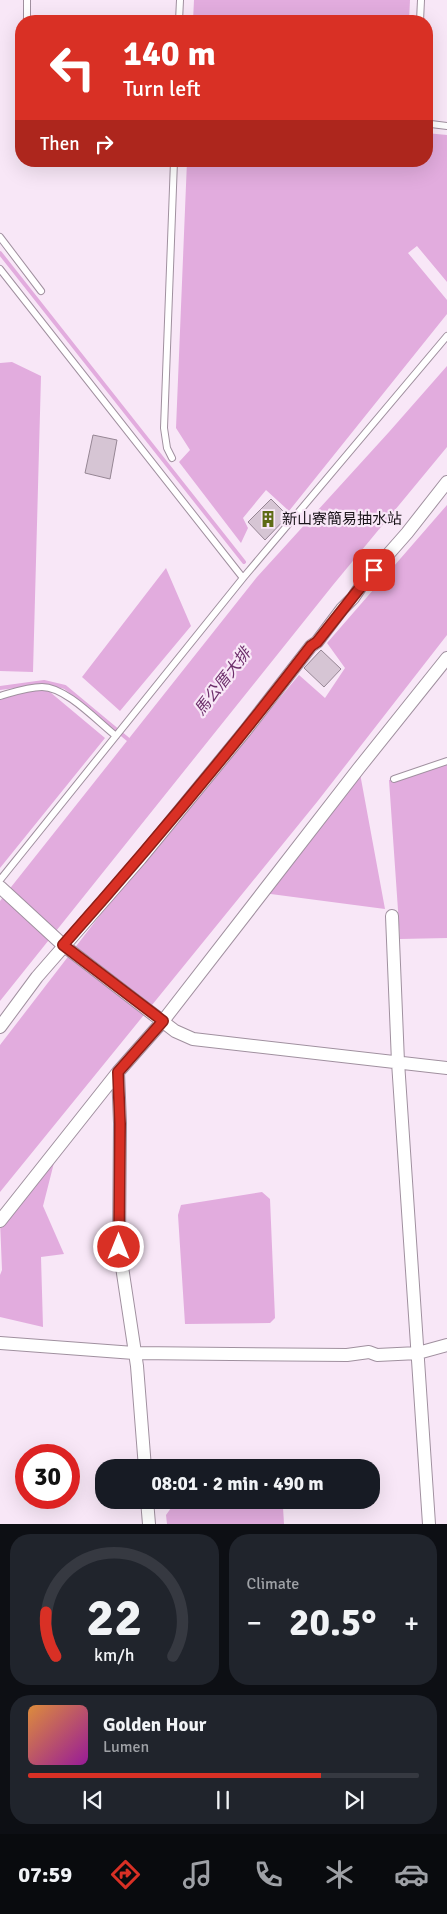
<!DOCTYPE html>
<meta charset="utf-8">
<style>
body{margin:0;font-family:Signika,"Noto Sans TC",sans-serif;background:#20242c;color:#f1f3f6;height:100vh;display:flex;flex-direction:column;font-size:19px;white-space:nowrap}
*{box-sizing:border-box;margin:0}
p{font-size:16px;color:#9ea1a6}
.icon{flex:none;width:28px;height:28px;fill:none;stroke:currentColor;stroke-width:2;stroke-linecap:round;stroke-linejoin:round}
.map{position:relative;height:1524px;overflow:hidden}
.details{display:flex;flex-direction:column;gap:10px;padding:10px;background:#0d0f14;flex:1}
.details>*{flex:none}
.hud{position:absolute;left:15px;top:15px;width:418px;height:152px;border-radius:20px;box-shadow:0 5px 20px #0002;background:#d93025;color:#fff;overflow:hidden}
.speed{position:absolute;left:15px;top:1444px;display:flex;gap:10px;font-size:25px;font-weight:700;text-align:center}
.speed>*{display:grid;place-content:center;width:65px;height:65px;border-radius:50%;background:#171b24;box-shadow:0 5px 20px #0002;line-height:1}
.speed .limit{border:8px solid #d22;background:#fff;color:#111}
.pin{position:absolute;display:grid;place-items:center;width:42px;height:42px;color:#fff;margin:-21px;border-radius:10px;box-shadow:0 2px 8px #0006}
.me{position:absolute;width:55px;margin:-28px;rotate:0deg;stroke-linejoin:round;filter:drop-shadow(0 0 4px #0008)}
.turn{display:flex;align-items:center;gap:18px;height:105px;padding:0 25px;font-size:22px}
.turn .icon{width:65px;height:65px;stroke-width:2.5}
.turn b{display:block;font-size:35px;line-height:42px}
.then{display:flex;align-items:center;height:48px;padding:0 25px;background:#0003;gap:10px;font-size:19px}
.big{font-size:38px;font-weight:800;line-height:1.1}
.details .widget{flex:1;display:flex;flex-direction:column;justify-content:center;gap:8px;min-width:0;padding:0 18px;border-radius:20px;background:#20242c}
.details .dial{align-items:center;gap:0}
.dial svg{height:130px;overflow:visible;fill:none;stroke:#363941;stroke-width:7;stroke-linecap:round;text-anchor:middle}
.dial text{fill:#f1f3f6;stroke:none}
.song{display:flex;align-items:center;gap:15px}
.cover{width:60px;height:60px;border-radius:8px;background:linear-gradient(135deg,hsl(30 70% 55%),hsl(300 70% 35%))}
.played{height:5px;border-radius:2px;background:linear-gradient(90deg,#d93025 75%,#363941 75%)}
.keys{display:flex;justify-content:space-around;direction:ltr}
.heat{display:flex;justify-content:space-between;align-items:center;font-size:28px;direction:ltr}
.details .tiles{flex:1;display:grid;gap:10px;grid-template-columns:1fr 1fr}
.widget:last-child{grid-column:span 2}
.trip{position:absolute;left:95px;top:1459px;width:285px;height:50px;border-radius:20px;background:#171b24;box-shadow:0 5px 20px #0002;font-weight:800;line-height:50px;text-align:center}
.dock{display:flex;height:80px;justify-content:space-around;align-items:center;background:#090b0e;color:#9ea1a6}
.dock .icon{width:35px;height:35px}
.dock .current{color:#d93025}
.dock b{font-size:22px;color:#f1f3f6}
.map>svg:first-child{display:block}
</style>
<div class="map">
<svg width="447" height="1524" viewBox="0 0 447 1524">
<rect width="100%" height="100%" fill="#f8e7f7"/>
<path fill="#e2acde" d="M194,0h216l-1,21h-216z
M426,133l21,2v147l-30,-36 -9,7 39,47v14l-158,197 -23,-21 -23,28 5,10 -7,15 -62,-81 11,-12 -14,-22 11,-267h239z
M12,362l29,14 -8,296 -33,-1v-308z
M447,366v81l-114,138 -333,416v-100l257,-324 132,-145z
M447,505v130l-130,167 -317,390v-147l134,-174 165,-196 26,23 20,-30 -18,-25z
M166,568l25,58 -71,85 -38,-34z
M44,687l61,51 -105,130v-170z
M447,759v179l-47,1 -11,-159z
M359,768l26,141 -122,-16z
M58,1147l-15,59 21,48 -23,3 2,70 -43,-10v-42l2,-5 -2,-49z
M262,1192l8,7 5,119 -5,5 -85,1 -7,-109 3,-10z
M245,1500h34l4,7 1,17h-117l-1,-9 5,-7z"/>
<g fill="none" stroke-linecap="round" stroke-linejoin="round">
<path stroke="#e2acde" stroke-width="4" d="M0,253l244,309
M0,688l44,-6 21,5 65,54"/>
</g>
<path fill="#d6c5d4" stroke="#968694" d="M93,435l24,5 -7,39 -25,-6z
M271,499l17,17 -23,24 -17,-18z
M321,650l20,19 -17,18 -20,-19z"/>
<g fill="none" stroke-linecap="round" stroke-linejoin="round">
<g stroke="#a0909f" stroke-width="8">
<path id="service" d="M27,21v-21
M179,21l1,-21
M420,21l1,-21
M426,121l5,3 16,2
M0,237l41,54
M0,269l243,309
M172,458l-5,-10 -3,-20 10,-267
M0,696c14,-4 28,-9 42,-9 24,0 55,34 74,49
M394,779l53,-18
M0,880l243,-302 204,-242"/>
</g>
<g stroke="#a0909f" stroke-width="14">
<path id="minor" d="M0,887l63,58 112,86 18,8 254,29
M392,916l6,146 31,462
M0,1027l37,-50 103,-118 105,-128 66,-85 6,-4 25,-33 11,-11 10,-15 44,-50 40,-51
M118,1072l2,51 -1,124 18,119 8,102
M0,1221l118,-149 45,-51 196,-253 88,-110
M0,1343l134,10 213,2 22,-3 8,3 41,-2 29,-8
M147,1500l2,24"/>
</g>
<use href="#service" stroke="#fff" stroke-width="6"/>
<use href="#minor" stroke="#fff" stroke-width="12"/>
</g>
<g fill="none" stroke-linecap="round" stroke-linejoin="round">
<g stroke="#8d1f18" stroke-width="12">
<path id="route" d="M119,1247l1,-123 -2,-52 45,-51 -100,-76c86,-97 169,-196 248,-299l6,-4 57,-72"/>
</g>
<use href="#route" stroke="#d93025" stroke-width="9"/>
</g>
<defs>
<g id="building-bare" transform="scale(1.35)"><path d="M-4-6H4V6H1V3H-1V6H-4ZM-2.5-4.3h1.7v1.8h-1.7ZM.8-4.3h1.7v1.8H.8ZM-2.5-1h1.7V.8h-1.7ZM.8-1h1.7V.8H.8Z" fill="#5d6b15" stroke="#f8e7f7" stroke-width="2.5" paint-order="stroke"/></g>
</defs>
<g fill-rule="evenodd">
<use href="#building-bare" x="268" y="519"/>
</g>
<g text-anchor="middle" stroke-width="4.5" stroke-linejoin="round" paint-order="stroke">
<g font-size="15" fill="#1b151b" stroke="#f8e7f7" text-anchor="start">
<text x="282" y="524">新山寮簡易抽水站</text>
</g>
<g font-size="16" font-style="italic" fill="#6c2e6a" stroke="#f8e7f7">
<text transform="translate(222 681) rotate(-52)" y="6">馬公厝大排</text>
</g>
</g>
</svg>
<div class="speed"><div class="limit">30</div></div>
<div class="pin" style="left:374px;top:570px;background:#d93025"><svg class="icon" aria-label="arrive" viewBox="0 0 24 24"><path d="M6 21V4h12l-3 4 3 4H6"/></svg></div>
<svg class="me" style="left:119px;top:1247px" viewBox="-20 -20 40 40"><circle r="17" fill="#d93025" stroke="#fff" stroke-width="3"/><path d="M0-11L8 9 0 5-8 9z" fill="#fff"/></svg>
<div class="trip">08:01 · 2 min · 490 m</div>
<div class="hud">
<div class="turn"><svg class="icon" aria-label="left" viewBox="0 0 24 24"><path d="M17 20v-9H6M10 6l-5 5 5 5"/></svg><div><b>140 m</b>Turn left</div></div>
<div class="then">Then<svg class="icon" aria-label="right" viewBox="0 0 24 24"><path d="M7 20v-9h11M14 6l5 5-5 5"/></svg></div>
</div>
</div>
<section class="details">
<div class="tiles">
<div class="widget dial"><svg viewBox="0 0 100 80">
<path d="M14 69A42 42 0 1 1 86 69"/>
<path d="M14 69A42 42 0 0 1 8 42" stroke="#d93025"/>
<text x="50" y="56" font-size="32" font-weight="700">22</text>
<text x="50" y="72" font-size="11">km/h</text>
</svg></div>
<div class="widget"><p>Climate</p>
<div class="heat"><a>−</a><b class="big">20.5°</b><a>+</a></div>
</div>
<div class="widget">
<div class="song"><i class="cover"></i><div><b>Golden Hour</b><p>Lumen</p></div></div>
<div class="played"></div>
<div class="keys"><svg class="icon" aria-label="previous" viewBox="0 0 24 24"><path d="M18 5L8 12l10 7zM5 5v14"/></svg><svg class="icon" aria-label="pause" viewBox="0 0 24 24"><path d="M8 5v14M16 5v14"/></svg><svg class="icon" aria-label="next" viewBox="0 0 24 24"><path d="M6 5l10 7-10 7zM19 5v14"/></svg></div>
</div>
</div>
</section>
<nav class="dock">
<b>07:59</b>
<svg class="icon current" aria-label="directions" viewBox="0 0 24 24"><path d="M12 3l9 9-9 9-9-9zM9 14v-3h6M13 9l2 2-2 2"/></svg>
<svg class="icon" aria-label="music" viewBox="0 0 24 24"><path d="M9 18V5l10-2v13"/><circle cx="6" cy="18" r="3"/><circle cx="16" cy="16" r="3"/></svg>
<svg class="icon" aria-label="phone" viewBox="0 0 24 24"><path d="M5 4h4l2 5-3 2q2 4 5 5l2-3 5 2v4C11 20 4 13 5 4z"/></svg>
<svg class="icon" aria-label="climate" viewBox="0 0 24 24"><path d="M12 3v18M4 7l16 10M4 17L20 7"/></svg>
<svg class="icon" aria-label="car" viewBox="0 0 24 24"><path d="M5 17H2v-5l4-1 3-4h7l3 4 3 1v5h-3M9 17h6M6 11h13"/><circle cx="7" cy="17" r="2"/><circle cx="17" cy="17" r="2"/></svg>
</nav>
